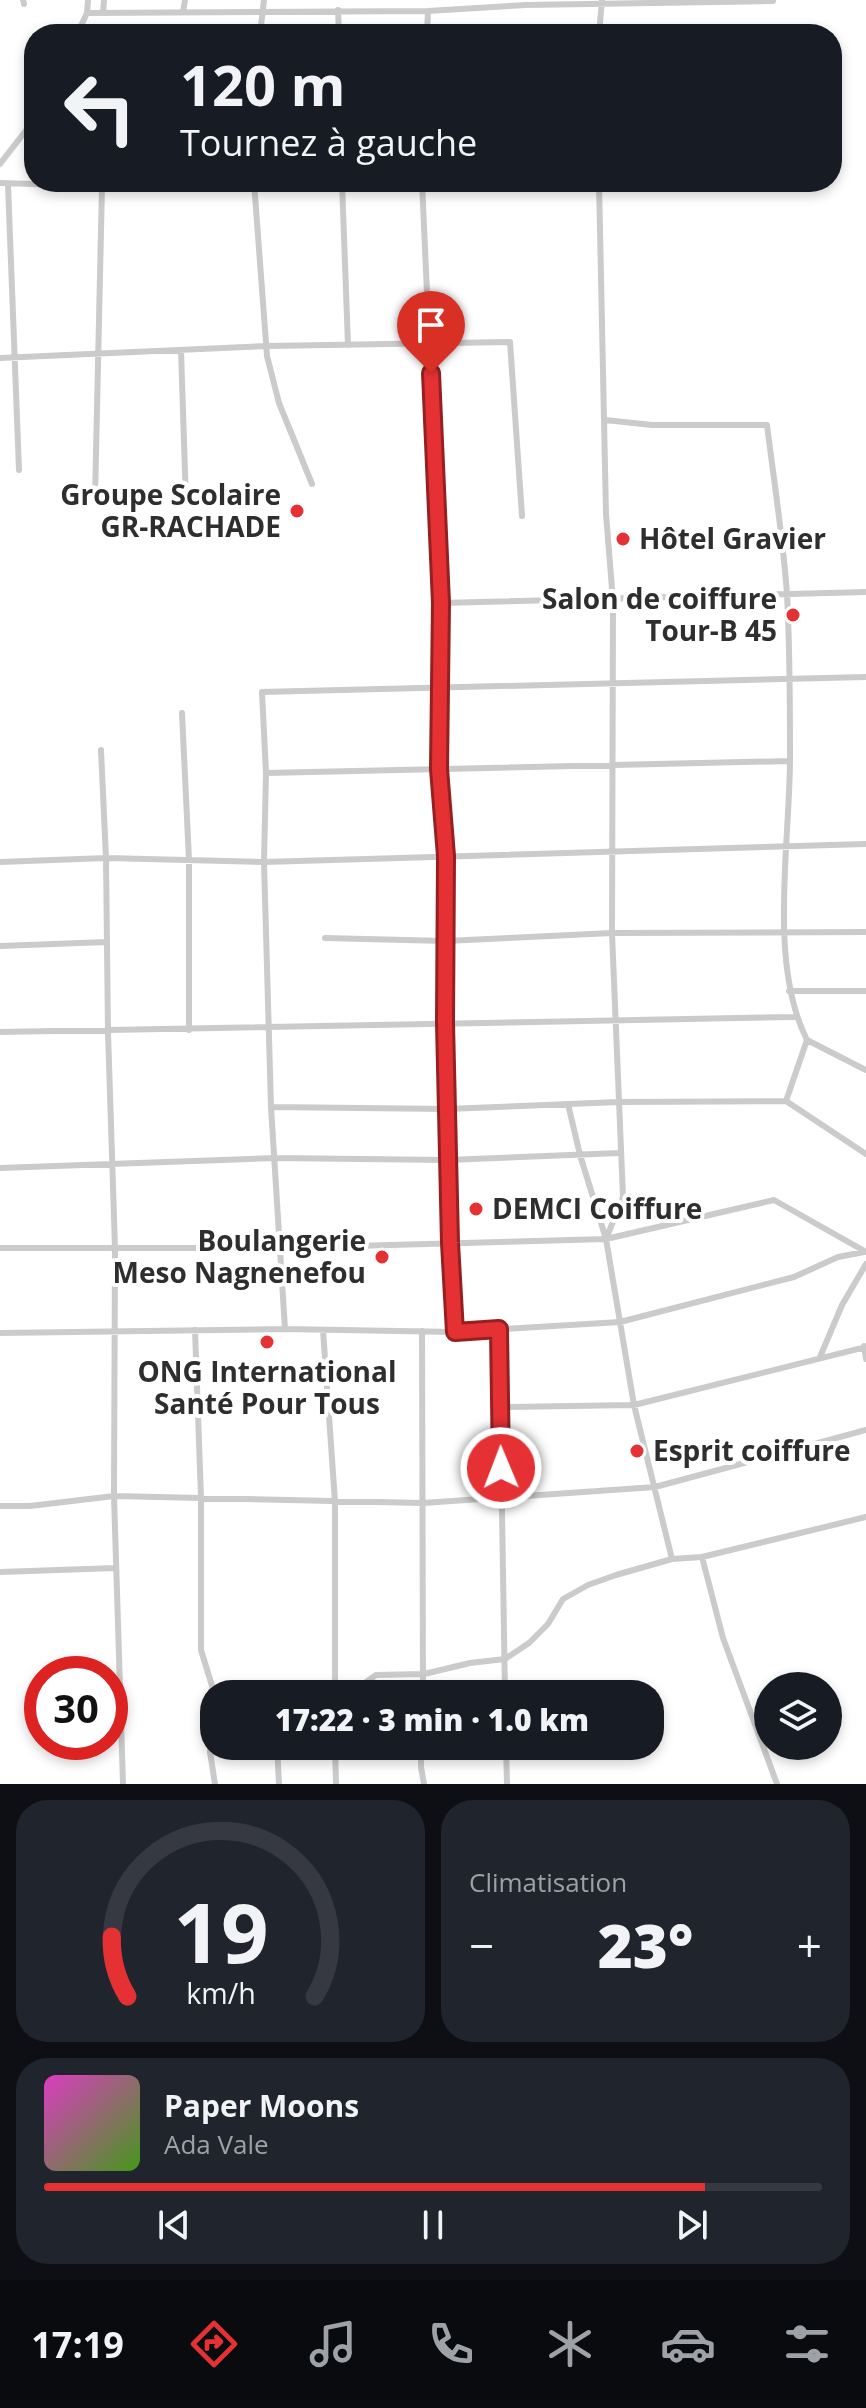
<!DOCTYPE html>
<html lang="fr">
<meta charset="utf-8">
<style>
body{margin:0;font-family:"Open Sans",sans-serif;background:#20242c;color:#f1f3f6;height:100vh;display:flex;flex-direction:column;font-size:30px;white-space:nowrap}
*{box-sizing:border-box;margin:0}
p{font-size:26px;color:#9ea1a6}
.icon{flex:none;width:44px;height:44px;fill:none;stroke:currentColor;stroke-width:2;stroke-linecap:round;stroke-linejoin:round}
.map{position:relative;height:1784px;overflow:hidden}
.sheet{display:flex;flex-direction:column;gap:16px;padding:16px;background:#0d0f14;flex:1}
.sheet>*{flex:none}
.hud{position:absolute;left:24px;top:24px;width:818px;height:168px;border-radius:32px;box-shadow:0 4px 12px #0003;background:#171b24;color:#f1f3f6;overflow:hidden}
.fabs{position:absolute;left:754px;top:1672px;display:grid;gap:16px}
.fabs a{display:grid;place-items:center;width:88px;height:88px;border-radius:50%;background:#171b24;box-shadow:0 4px 12px #0003;font-size:40px}
.speed{position:absolute;left:24px;top:1656px;display:flex;gap:16px;font-size:40px;font-weight:700;text-align:center}
.speed>*{display:grid;place-content:center;width:104px;height:104px;border-radius:50%;background:#171b24;box-shadow:0 4px 12px #0003;line-height:1}
.speed .limit{border:12px solid #d22;background:#fff;color:#111}
.pin{position:absolute;display:grid;place-items:center;width:68px;height:68px;color:#fff;margin:-82px -34px;border-radius:50% 50% 50% 0;rotate:-45deg;box-shadow:0 0 8px #0007}
.pin .icon{rotate:45deg}
.me{position:absolute;width:88px;margin:-44px;rotate:359deg;stroke-linejoin:round;filter:drop-shadow(0 0 6px #0008)}
.turn{display:flex;align-items:center;gap:28px;height:168px;padding:0 24px;font-size:36px}
.turn .icon{width:104px;height:104px;stroke-width:2.5}
.turn b{display:block;font-size:56px;line-height:68px}
.big{font-size:60px;font-weight:800;line-height:1.1}
.sheet .card{flex:1;display:flex;flex-direction:column;justify-content:center;gap:12px;min-width:0;padding:0 28px;border-radius:32px;background:#20242c}
.sheet .dial{align-items:center;gap:0}
.dial svg{height:208px;overflow:visible;fill:none;stroke:#363941;stroke-width:7;stroke-linecap:round;text-anchor:middle}
.dial text{fill:#f1f3f6;stroke:none}
.song{display:flex;align-items:center;gap:24px}
.cover{width:96px;height:96px;border-radius:12px;background:linear-gradient(135deg,hsl(310 70% 55%),hsl(100 70% 35%))}
.played{height:8px;border-radius:4px;background:linear-gradient(90deg,#e53134 85%,#363941 85%)}
.keys{display:flex;justify-content:space-around;direction:ltr}
.heat{display:flex;justify-content:space-between;align-items:center;font-size:44px;direction:ltr}
.sheet .tiles{flex:1;display:grid;gap:16px;grid-template-columns:1fr 1fr}
.card:last-child{grid-column:span 2}
.trip{position:absolute;left:200px;top:1680px;width:464px;height:80px;border-radius:32px;background:#171b24;box-shadow:0 4px 12px #0003;font-weight:800;line-height:80px;text-align:center}
.tab-bar{display:flex;height:128px;justify-content:space-around;align-items:center;background:#090b0e;color:#9ea1a6}
.tab-bar .icon{width:56px;height:56px}
.tab-bar .on{color:#e53134}
.tab-bar b{font-size:36px;color:#f1f3f6}
.map>svg:first-child{display:block}
</style>
<div class="map">
<svg width="866" height="1784" viewBox="0 0 866 1784">
<rect width="100%" height="100%" fill="#fff"/>
<g fill="none" stroke-linecap="round" stroke-linejoin="round">
<path stroke="#cbcbcb" stroke-width="6" d="M23,0l1,4
M338,10l1,24
M183,12l2,-12
M87,13l341,-2 98,-6 247,-4
M103,13l1,-13
M77,34l10,-21 1,-13
M260,34l4,-34
M427,34l1,-23
M599,34l3,-34
M0,164l34,-44
M254,182l13,174 12,47 33,81
M342,182l6,163
M422,182l19,421 -2,166 7,87 -1,167 5,220 5,89
M599,182l7,332 7,87 -1,332 11,264 -17,42
M0,183l102,3 257,-4
M8,185l11,285
M181,350l5,153
M0,358l266,-12 244,-4 12,174
M605,420l47,5h115c7,56 16,113 20,169 3,54 3,110 3,164 0,85 -22,205 17,282l-21,61
M95,499l7,-313
M441,603l425,-11
M182,713l7,147v170
M101,750l5,108 2,174 7,216 -1,248 9,288
M266,773l524,-12
M0,862l106,-4 158,4 602,-18
M325,938l120,3 167,-8 254,-1
M0,946l107,-4
M789,991h77
M0,1032l795,-15
M807,1040l59,30
M568,1104l12,51 26,84 28,166 38,154
M271,1107l176,2 171,-7 168,-1 80,53
M0,1168l274,-10 174,2 172,-7
M0,1248h280l326,-9 168,-39 92,52
M285,1329l-14,-222 -7,-245 2,-89 -4,-81 604,-15
M499,1329l6,365
M195,1330l6,168v152l12,39 -3,63 5,32
M323,1330l12,172v192
M422,1331l1,363
M0,1333l285,-4 170,3 165,-10 174,-45 44,-20 26,-5
M864,1346l2,13
M820,1357l22,-52 24,-41
M500,1407l134,-2 232,-58
M0,1506h30l84,-10 309,7 232,-16 211,-57
M702,1557l21,81 54,146
M0,1572l116,-4
M349,1694l27,-19 48,-1 46,-11 35,-4 24,-16 19,-19 15,-25 25,-14 28,-10 56,-16 30,-2 164,-40
M277,1746l2,38
M335,1746l1,38
M421,1746v21l3,17
M506,1746l1,38
M210,1752l17,-6"/>
</g>
<g fill="none" stroke-linecap="round" stroke-linejoin="round">
<g stroke="#952022" stroke-width="20">
<path id="route" d="M431,373l10,230 -2,166 7,87 -1,167 5,220 5,89 44,-3 2,139"/>
</g>
<use href="#route" stroke="#e53134" stroke-width="14"/>
</g>
<g fill="#e53134" stroke="#fff" stroke-width="3">
<circle cx="297" cy="511" r="8"/>
<circle cx="623" cy="539" r="8"/>
<circle cx="793" cy="615" r="8"/>
<circle cx="476" cy="1209" r="8"/>
<circle cx="382" cy="1257" r="8"/>
<circle cx="267" cy="1342" r="8"/>
<circle cx="637" cy="1451" r="8"/>
</g>
<g text-anchor="middle" stroke-width="8" stroke-linejoin="round" paint-order="stroke">
<g font-size="28" font-weight="bold" fill="#2e2e2e" stroke="#fff" text-anchor="end">
<text x="281" y="505">Groupe Scolaire<tspan x="281" dy="32">GR-RACHADE</tspan></text>
<text x="639" y="549" text-anchor="start">Hôtel Gravier</text>
<text x="777" y="609">Salon de coiffure<tspan x="777" dy="32">Tour-B 45</tspan></text>
<text x="492" y="1219" text-anchor="start">DEMCI Coiffure</text>
<text x="366" y="1251">Boulangerie<tspan x="366" dy="32">Meso Nagnenefou</tspan></text>
<text x="267" y="1382" text-anchor="middle">ONG International<tspan x="267" dy="32">Santé Pour Tous</tspan></text>
<text x="653" y="1461" text-anchor="start">Esprit coiffure</text>
</g>
</g>
</svg>
<div class="fabs">
<a><svg class="icon" aria-label="layers" viewBox="0 0 24 24"><path d="M12 4l9 5-9 5-9-5zM3 14l9 5 9-5"/></svg></a>
</div>
<div class="speed"><div class="limit">30</div></div>
<div class="pin" style="left:431px;top:373px;background:#d93025"><svg class="icon" aria-label="arrive" viewBox="0 0 24 24"><path d="M6 21V4h12l-3 4 3 4H6"/></svg></div>
<svg class="me" style="left:501px;top:1468px" viewBox="-20 -20 40 40"><circle r="17" fill="#e53134" stroke="#fff" stroke-width="3"/><path d="M0-11L8 9 0 5-8 9z" fill="#fff"/></svg>
<div class="trip">17:22 · 3 min · 1.0 km</div>
<div class="hud">
<div class="turn"><svg class="icon" aria-label="left" viewBox="0 0 24 24"><path d="M17 20v-9H6M10 6l-5 5 5 5"/></svg><div><b>120 m</b>Tournez à gauche</div></div>
</div>
</div>
<section class="sheet">
<div class="tiles">
<div class="card dial"><svg viewBox="0 0 100 80">
<path d="M14 69A42 42 0 1 1 86 69"/>
<path d="M14 69A42 42 0 0 1 8 46" stroke="#e53134"/>
<text x="50" y="56" font-size="32" font-weight="700">19</text>
<text x="50" y="72" font-size="11">km/h</text>
</svg></div>
<div class="card"><p>Climatisation</p>
<div class="heat"><a>−</a><b class="big">23°</b><a>+</a></div>
</div>
<div class="card">
<div class="song"><i class="cover"></i><div><b>Paper Moons</b><p>Ada Vale</p></div></div>
<div class="played"></div>
<div class="keys"><svg class="icon" aria-label="previous" viewBox="0 0 24 24"><path d="M18 5L8 12l10 7zM5 5v14"/></svg><svg class="icon" aria-label="pause" viewBox="0 0 24 24"><path d="M8 5v14M16 5v14"/></svg><svg class="icon" aria-label="next" viewBox="0 0 24 24"><path d="M6 5l10 7-10 7zM19 5v14"/></svg></div>
</div>
</div>
</section>
<nav class="tab-bar">
<b>17:19</b>
<svg class="icon on" aria-label="directions" viewBox="0 0 24 24"><path d="M12 3l9 9-9 9-9-9zM9 14v-3h6M13 9l2 2-2 2"/></svg>
<svg class="icon" aria-label="music" viewBox="0 0 24 24"><path d="M9 18V5l10-2v13"/><circle cx="6" cy="18" r="3"/><circle cx="16" cy="16" r="3"/></svg>
<svg class="icon" aria-label="phone" viewBox="0 0 24 24"><path d="M5 4h4l2 5-3 2q2 4 5 5l2-3 5 2v4C11 20 4 13 5 4z"/></svg>
<svg class="icon" aria-label="climate" viewBox="0 0 24 24"><path d="M12 3v18M4 7l16 10M4 17L20 7"/></svg>
<svg class="icon" aria-label="car" viewBox="0 0 24 24"><path d="M5 17H2v-5l4-1 3-4h7l3 4 3 1v5h-3M9 17h6M6 11h13"/><circle cx="7" cy="17" r="2"/><circle cx="17" cy="17" r="2"/></svg>
<svg class="icon" aria-label="filters" viewBox="0 0 24 24"><path d="M4 7h16M4 17h16"/><circle cx="9" cy="7" r="2"/><circle cx="15" cy="17" r="2"/></svg>
</nav>
